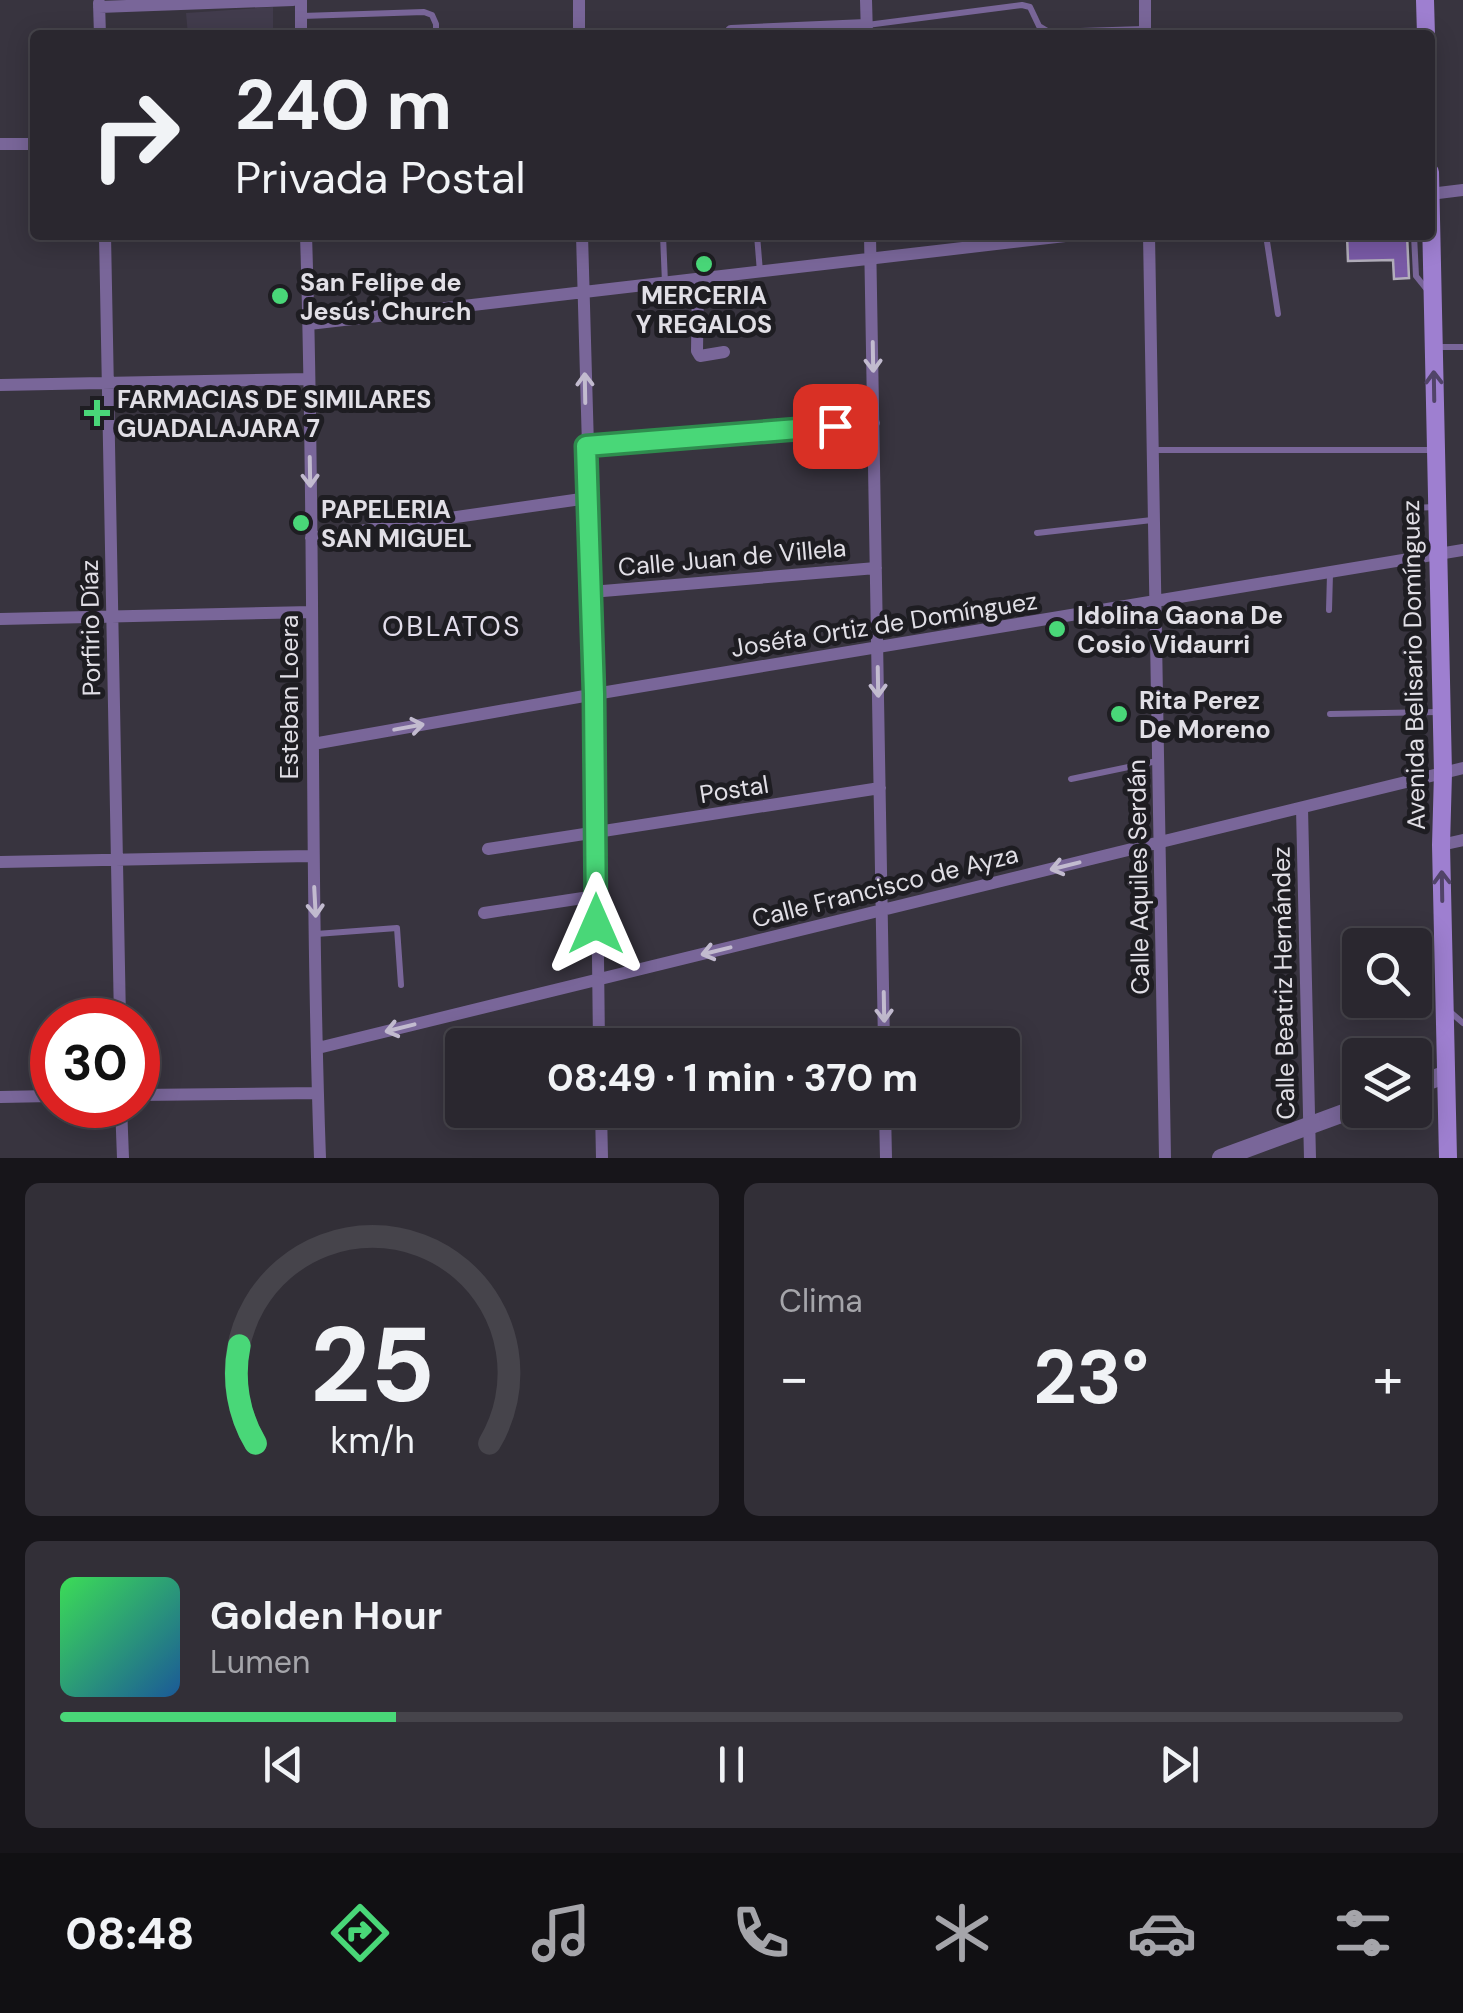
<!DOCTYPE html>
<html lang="es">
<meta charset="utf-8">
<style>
body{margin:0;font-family:"DM Sans",sans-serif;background:#322f37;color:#f1f3f6;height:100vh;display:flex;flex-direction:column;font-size:38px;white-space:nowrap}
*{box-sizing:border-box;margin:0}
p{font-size:32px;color:#a5a5aa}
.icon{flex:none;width:55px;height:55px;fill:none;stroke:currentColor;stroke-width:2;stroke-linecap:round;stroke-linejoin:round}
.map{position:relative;height:1158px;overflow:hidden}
.side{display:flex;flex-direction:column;gap:25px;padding:25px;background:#17151a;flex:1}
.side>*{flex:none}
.top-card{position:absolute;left:30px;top:30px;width:1405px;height:210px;border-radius:10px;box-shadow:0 5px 25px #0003,0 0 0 2px #46444b;background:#2a272f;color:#f1f3f6;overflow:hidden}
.fabs{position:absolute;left:1342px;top:928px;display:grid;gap:20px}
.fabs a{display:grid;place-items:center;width:90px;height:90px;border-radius:10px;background:#2a272f;box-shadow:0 5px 25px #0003,0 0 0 2px #46444b;font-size:50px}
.speed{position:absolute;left:30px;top:998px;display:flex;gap:20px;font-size:50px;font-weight:700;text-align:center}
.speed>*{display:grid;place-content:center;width:130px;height:130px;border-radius:50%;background:#2a272f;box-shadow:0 5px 25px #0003,0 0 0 2px #46444b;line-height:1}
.speed .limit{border:15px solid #d22;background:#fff;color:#111}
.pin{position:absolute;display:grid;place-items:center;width:85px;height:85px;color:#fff;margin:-42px;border-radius:20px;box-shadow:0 5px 15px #0006}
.me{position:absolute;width:110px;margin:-55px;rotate:0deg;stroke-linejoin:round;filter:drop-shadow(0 0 8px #0008)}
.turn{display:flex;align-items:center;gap:35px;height:210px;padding:0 40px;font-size:45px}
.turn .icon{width:130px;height:130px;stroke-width:2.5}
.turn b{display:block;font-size:70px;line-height:85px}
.big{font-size:75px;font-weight:700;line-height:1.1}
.side .widget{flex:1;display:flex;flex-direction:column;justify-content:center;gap:15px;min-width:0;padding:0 35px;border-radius:15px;background:#322f37}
.side .dial{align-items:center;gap:0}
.dial svg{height:260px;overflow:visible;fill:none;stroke:#46444b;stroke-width:7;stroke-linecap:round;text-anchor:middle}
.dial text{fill:#f1f3f6;stroke:none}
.song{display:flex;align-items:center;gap:30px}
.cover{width:120px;height:120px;border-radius:15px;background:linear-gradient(135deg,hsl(130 70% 55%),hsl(210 70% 35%))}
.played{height:10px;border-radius:5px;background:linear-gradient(90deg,#49d778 25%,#46444b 25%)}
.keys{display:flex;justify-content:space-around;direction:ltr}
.heat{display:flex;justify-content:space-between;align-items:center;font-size:55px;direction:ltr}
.side .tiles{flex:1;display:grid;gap:25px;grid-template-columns:1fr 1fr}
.widget:last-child{grid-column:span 2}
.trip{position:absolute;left:445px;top:1028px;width:575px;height:100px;border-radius:10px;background:#2a272f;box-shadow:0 5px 25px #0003,0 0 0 2px #46444b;font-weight:700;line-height:100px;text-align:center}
.tabs{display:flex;height:160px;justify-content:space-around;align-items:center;background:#111013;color:#a5a5aa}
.tabs .icon{width:70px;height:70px}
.tabs .on{color:#49d778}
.tabs b{font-size:45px;color:#f1f3f6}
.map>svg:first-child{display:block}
</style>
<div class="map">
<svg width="1463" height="1158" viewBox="0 0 1463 1158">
<rect width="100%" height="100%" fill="#38343f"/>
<path fill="#423c4d" d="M273,7v28h-85l-2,-22z"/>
<path fill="#795aa6" stroke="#b2aebb" stroke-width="2.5" d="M1347,235h60l2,43 -15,1 -1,-19 -45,1z"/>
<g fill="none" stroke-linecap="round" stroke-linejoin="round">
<path stroke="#796699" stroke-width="6" d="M302,16l122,-4 8,3 4,9v11
M867,25l155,-20 8,2 9,19 10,6 95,-3
M1407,35l18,-2
M663,235l2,48
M757,235l3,37
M1266,235l12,79
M1414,235l2,41 12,15
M1434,347h29
M1152,450h282
M1037,533l115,-13
M1406,545l2,-34 4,-3 23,-1
M1329,610l1,-36
M1330,714l108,-2
M1071,779l86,-18
M316,934l81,-6 4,57
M1448,1010l15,13"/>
<path stroke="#796699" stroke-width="12" d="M301,0v35
M579,0v35
M866,0l1,35
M1145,0v35
M99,3l1,32
M99,7l194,-7
M731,31l135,-6
M0,144h35
M1430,194l33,-4
M105,235l15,785
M306,235c10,308 3,616 14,923
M582,235l13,459 4,351
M870,235l14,810
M1149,235l16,923
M698,279l-1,72 3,5 24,-4
M309,324l765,-89
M0,385l309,-6
M586,446l288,-23
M311,538l277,-40
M591,592l285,-24
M0,619l311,-7
M313,744l294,-52 856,-142
M1302,808l8,350
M1441,845l22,-5
M488,849l392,-61
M0,862l312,-6
M484,913l112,-17
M318,1048l1145,-280
M138,1095l180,-2
M0,1097l52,-1
M121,1105l2,53
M601,1110l1,48
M885,1110l1,48"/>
<path stroke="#796699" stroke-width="18" d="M1415,1086l29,-11
M1221,1158l139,-51"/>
<path stroke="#9e7fd0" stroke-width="18" d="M1425,0l1,35
M1430,172l13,601 -2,72 7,313"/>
</g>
<defs><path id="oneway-shaft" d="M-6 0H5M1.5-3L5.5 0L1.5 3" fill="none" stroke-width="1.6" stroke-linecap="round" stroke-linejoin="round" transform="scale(2.5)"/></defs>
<g stroke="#c2bbcf">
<use href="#oneway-shaft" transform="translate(873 357) rotate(89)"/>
<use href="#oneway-shaft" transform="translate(585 388) rotate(-91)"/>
<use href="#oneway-shaft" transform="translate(310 472) rotate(89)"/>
<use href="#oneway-shaft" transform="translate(878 682) rotate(89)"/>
<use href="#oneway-shaft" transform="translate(409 727) rotate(-10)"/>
<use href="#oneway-shaft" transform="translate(1065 866) rotate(166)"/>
<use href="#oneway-shaft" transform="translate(315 902) rotate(87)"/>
<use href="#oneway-shaft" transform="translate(716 951) rotate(166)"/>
<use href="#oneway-shaft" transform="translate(884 1007) rotate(89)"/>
<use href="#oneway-shaft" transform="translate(400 1028) rotate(166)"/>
</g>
<g stroke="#514468">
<use href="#oneway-shaft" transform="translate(1434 386) rotate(-91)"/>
<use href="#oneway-shaft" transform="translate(1442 886) rotate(-91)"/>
</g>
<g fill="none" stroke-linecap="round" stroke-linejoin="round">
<g stroke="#2f8c4e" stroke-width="25">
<path id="route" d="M596,924l-2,-230 -8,-248 249,-20"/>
</g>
<use href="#route" stroke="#49d778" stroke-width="18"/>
</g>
<g fill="#49d778" stroke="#1e1d22" stroke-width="4">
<circle cx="704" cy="264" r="10"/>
<circle cx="280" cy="296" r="10"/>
<path d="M92 398h10v10h10v10h-10v10h-10v-10h-10v-10h10z"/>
<circle cx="301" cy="523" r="10"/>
<circle cx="1057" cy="629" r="10"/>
<circle cx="1119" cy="714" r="10"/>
</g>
<g text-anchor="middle" stroke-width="10" stroke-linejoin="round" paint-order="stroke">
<g font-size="25" font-weight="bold" fill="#e1dfe6" stroke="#1e1d22" text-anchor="start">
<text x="300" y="291">San Felipe de<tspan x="300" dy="29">Jesús' Church</tspan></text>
<text x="704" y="304" text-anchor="middle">MERCERIA<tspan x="704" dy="29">Y REGALOS</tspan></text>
<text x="117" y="408">FARMACIAS DE SIMILARES<tspan x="117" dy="29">GUADALAJARA 7</tspan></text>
<text x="321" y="518">PAPELERIA<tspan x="321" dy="29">SAN MIGUEL</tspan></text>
<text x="1077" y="624">Idolina Gaona De<tspan x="1077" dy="29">Cosio Vidaurri</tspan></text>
<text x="1139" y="709">Rita Perez<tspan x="1139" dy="29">De Moreno</tspan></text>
</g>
<g font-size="25" fill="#e1dfe6" stroke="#1e1d22">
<text transform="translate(732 557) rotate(-5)" y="9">Calle Juan de Villela</text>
<text transform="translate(884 624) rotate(-9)" y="9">Joséfa Ortiz de Domínguez</text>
<text transform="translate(90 628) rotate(-91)" y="9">Porfirio Díaz</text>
<text transform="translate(1413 665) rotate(-91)" y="9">Avenida Belisario Domínguez</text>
<text transform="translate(289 697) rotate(-90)" y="9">Esteban Loera</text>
<text transform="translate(734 789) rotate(-9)" y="9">Postal</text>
<text transform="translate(1138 877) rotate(-91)" y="9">Calle Aquiles Serdán</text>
<text transform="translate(885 886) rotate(-14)" y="9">Calle Francisco de Ayza</text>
<text transform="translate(1283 983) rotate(-91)" y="9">Calle Beatriz Hernández</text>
</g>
<g font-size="28" letter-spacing="2.5" fill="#e2ddeb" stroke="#1e1d22">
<text x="452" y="636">OBLATOS</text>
</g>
</g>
</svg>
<div class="fabs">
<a><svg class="icon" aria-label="search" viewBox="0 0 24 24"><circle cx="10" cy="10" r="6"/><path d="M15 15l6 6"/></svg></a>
<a><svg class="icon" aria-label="layers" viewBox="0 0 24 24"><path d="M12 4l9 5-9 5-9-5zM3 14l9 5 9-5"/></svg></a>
</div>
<div class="speed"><div class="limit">30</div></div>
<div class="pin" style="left:835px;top:426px;background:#d93025"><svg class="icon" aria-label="arrive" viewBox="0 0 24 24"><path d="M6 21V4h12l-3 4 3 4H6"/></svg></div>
<svg class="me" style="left:596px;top:924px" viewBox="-20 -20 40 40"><path d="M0-17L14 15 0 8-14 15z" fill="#49d778" stroke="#fff" stroke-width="4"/></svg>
<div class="trip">08:49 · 1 min · 370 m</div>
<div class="top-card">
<div class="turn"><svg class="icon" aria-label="right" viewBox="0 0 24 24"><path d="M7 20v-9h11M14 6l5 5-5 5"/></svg><div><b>240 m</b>Privada Postal</div></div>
</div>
</div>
<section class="side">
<div class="tiles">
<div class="widget dial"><svg viewBox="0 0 100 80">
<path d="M14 69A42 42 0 1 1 86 69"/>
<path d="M14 69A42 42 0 0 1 9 39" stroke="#49d778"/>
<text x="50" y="56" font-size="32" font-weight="700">25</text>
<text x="50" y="72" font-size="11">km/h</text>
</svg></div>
<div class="widget"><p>Clima</p>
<div class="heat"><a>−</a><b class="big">23°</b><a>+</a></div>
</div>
<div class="widget">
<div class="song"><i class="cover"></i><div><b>Golden Hour</b><p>Lumen</p></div></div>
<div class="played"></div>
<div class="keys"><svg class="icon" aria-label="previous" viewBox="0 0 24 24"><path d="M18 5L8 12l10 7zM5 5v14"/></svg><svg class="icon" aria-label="pause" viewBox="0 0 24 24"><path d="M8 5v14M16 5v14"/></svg><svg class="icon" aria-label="next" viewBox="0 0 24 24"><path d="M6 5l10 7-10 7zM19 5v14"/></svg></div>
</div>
</div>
</section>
<nav class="tabs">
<b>08:48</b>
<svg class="icon on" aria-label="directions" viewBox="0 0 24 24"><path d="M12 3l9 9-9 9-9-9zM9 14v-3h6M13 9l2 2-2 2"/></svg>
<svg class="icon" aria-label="music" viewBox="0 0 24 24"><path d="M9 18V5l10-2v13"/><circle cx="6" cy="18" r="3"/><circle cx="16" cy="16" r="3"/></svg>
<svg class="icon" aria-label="phone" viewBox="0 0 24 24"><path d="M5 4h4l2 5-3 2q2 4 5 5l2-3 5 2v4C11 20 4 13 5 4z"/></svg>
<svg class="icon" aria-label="climate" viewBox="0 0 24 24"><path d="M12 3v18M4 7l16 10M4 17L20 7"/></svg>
<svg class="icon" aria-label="car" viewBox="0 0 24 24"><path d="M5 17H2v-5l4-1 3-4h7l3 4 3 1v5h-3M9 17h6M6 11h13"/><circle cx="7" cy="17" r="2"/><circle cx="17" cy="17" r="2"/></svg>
<svg class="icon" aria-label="filters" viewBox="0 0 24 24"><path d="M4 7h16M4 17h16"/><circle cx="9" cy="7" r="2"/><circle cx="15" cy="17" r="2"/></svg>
</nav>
